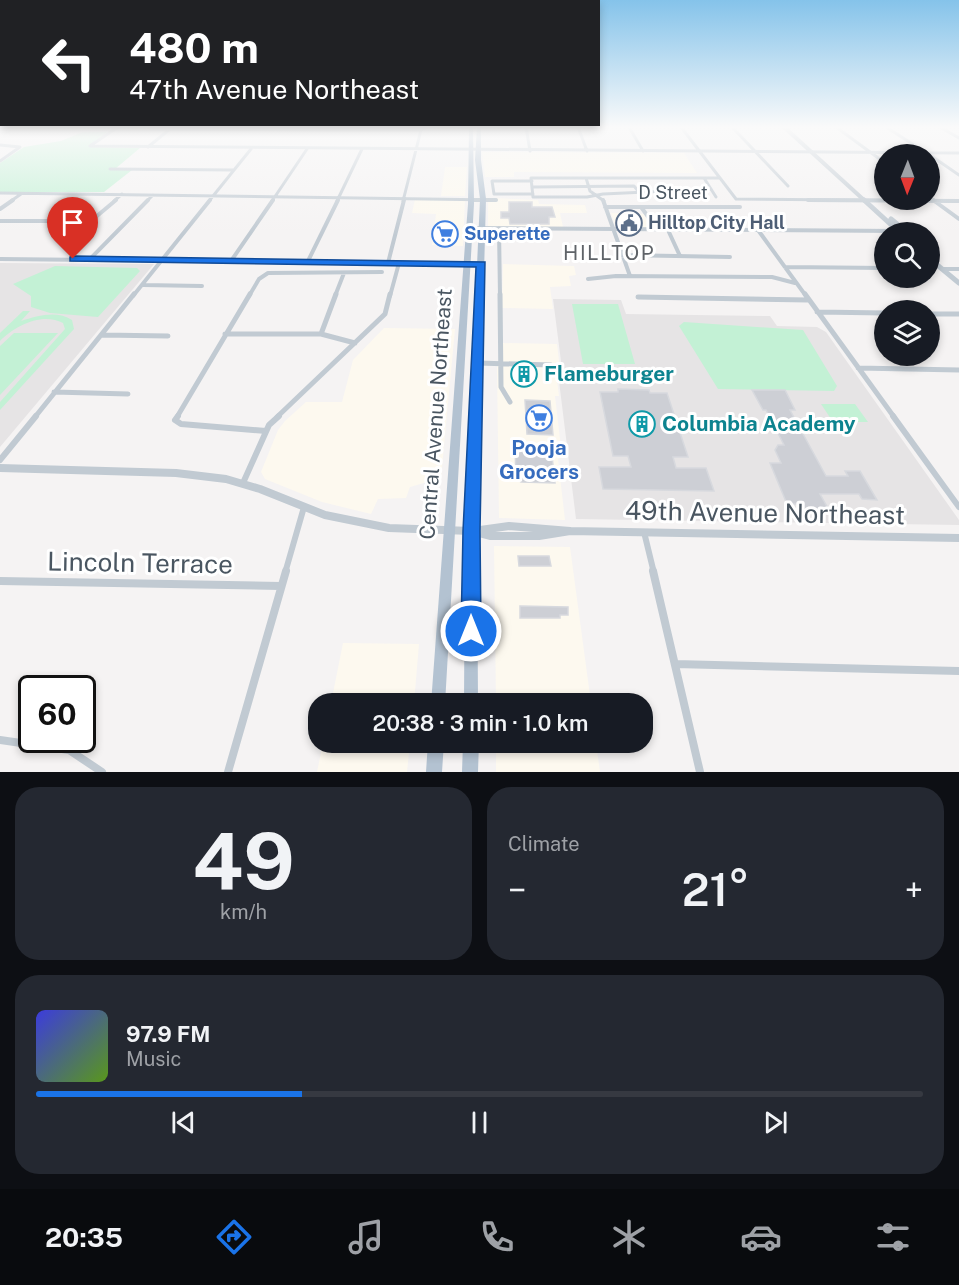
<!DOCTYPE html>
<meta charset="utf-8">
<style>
body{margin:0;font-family:"Public Sans",sans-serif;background:#242831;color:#f1f3f6;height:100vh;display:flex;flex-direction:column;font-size:22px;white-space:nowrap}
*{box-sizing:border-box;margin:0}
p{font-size:20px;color:#9ea1a6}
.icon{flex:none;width:33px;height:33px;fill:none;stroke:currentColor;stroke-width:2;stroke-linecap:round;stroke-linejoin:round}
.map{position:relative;height:772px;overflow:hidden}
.sheet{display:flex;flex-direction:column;gap:15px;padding:15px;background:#0d0f14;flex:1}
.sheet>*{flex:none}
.banner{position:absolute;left:0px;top:0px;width:600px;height:126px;box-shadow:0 3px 9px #0003;background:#202124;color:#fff;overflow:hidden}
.needle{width:39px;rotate:181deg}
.controls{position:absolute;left:874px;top:144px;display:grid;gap:12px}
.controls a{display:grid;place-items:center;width:66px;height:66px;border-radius:50%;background:#171b24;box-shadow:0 3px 9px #0003;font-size:30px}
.speed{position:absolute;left:18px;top:675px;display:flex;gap:12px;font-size:30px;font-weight:700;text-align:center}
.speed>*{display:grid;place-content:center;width:78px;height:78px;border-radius:50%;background:#171b24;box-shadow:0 3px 9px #0003;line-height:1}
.speed .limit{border:3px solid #111;border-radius:9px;background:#fff;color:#111}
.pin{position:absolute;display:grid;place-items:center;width:51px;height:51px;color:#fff;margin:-62px -26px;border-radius:50% 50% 50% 0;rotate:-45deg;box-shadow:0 0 6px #0007}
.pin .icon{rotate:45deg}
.me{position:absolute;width:66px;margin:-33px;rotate:0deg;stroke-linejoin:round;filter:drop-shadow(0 0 4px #0008)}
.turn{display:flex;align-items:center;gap:21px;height:126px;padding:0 30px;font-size:27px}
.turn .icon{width:78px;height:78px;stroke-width:2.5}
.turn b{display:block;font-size:42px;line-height:51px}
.big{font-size:45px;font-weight:600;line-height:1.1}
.sheet .card{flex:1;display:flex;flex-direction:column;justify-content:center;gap:9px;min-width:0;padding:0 21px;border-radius:24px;background:#242831}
.sheet .dial{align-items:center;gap:0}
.dial b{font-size:78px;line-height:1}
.song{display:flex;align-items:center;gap:18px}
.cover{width:72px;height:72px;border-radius:9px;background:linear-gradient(135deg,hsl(240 70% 55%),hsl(90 70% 35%))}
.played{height:6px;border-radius:3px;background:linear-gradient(90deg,#1a73e8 30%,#363941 30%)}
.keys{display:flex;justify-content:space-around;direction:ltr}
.heat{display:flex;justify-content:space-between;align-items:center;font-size:33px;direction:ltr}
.sheet .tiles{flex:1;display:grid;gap:15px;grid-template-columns:1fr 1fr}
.card:last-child{grid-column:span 2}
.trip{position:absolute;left:308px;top:693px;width:345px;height:60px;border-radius:24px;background:#171b24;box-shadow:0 3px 9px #0003;font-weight:600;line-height:60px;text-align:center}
.dock{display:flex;height:96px;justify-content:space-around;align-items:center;background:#090b0e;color:#9ea1a6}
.dock .icon{width:42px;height:42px}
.dock .on{color:#1a73e8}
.dock b{font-size:27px;color:#f1f3f6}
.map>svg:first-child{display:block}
</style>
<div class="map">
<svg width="959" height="772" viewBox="0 0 959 772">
<rect width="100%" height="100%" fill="#f5f3f3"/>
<path fill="#fdf9ef" d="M482,152l202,1 13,20 -183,-1v5h-29z
M445,167h22l-2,29h-24z
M494,198l44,2 1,4 46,1 2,8h-27l3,14 -75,-1v-24z
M415,199h50l-2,47 -31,-1 4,-31 -24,-1z
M611,213l33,1 6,14 -34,-1z
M503,264l71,2 2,9 -7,1 2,10 -21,1 3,22 -51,-1z
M384,328l71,1 -14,149 -31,9 -4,11 -28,1 -7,15 -49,-12 -57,-23 -4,-7 17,-42 7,-9 21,-19h36l11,-42z
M502,343l55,1 3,25 -3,11 2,16h-4l7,60 -4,3 7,61 -66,-2 -2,-150z
M494,546l76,1 21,156h-95z
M343,643l76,1 -5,59h-83z
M323,743h87l-3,29h-90z
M496,743h100l4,29h-104z"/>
<path fill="#e6e4e5" d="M0,263l154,1 -154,183z
M553,299l68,1 5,14 144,2 7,10 40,1 9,5 133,188v5l-383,-6 -17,-138 3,-12z"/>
<path fill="#c3f1d5" d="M83,132h24l-18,15 51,1 -25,21 17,1 -28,22h-104v-29l24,-16 37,-6z
M55,266l82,2 3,3 -42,46 -48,-4 -19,-6v-11l-18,-12z
M572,304h46l17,60h-52z
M23,311h7l-9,10c16,-5 36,-11 51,-1l2,9 -74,81v-8l65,-73 -2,-6c-21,-11 -48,3 -63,18v-8z
M684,322l119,8 34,56 -3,5 -116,-2 -39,-63z
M14,333h44l-58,62v-49z
M821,404h34l13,18h-35z"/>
<path fill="#cdcfd5" stroke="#d7d9de" stroke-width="1.5" d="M509,202h23v5h20l3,10h-6v7h-39l-1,-6h-8v-6h8z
M618,389l31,1 1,3h17l21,64h-15l3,11h30l8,23 -111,-2 -4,-22h32l-3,-11h-15l-13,-64h18z
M752,390h33l10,20h-5l36,66h22l-3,-5h15l17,29 -15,-1 -3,-5h-39l9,16h-29l-3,-6h-10l-17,-41h11l-6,-13 3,-5h6l-18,-35h-3z
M525,400l25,1 3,34 -26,-1z
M515,446l44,2 1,8h-8l3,27 -34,-1 -5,-3z
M518,556h31l2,10h-32z
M520,606l48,1v8h-8v3h-40z"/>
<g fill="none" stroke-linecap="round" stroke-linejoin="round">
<path stroke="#c1cad2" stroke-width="3" d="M526,127l4,24
M578,127l9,24
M629,127l14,24
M681,127l55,72 223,2
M732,127l56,59
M836,127l49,36
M886,127l39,25
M940,127l19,11
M151,129l270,1 6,-3
M0,145l20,2 -20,14
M90,146l869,7
M90,146l28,-19
M148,147l22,-18
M930,155l29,20
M110,169l124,1
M586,178l4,13 14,10
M704,178l12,19
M532,181h-40l2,13h39
M533,187l101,-1 5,6
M711,189l-108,5 -16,3h-54l-2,-19h189
M0,193l496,7
M930,197l5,4
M11,201l10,-7
M114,201l8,-7
M147,201l6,-6
M209,201l42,-52
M272,201l35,-52
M337,201l25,-52
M403,201l18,-71"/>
<path stroke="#c1cad2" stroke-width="4" d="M471,200h25
M603,200l27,76
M808,200l151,1
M933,200l26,19
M605,207h135
M641,207l11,15h68
M0,209l13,-9
M0,221h91l25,-21
M470,228l428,3
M499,228l1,68
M668,230l12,26
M758,230l48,66
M621,255l109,2
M0,259l481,5
M90,259l58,-59
M231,261l42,-61
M308,261l30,-61
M388,263l16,-63
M785,267l100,1
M944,269h15
M588,279l28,-3 156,1 23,6
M143,285l59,1
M133,296l77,-96
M249,296l10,-17 9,-6 114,-1
M335,296l9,-23
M390,296l9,-33"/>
<path stroke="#c1cad2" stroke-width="5" d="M500,294l1,93 9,15
M805,294l89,123
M638,297l170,3
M817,312l68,1
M930,314h29
M225,334h96l34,9
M321,334l15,-40
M102,335l66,1
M478,363l73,2
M858,368l101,2
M54,392l74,2
M35,417l99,-123
M177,417l73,-123
M277,417l108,-103 5,-20"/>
<path stroke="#c1cad2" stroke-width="6" d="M178,416l-3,4 6,4 85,7
M893,416l66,91
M0,460l36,-44
M243,483l26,-58 10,-9
M644,532l10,41
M285,573l19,-66"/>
<path stroke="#c1cad2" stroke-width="8" d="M653,571l47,201
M0,581l280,5
M675,664l284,7
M0,740l69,10 33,22
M228,772l58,-201"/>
<path stroke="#c1cad2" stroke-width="4" d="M784,127l81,74"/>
<path stroke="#c1cad2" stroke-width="5" d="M864,200l35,32
M891,219l16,13
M930,259l29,24"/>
<path stroke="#c1cad2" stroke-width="8" d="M0,468l176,5 50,6 34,10 65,26 64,13 82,3 19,5h49l31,-5
M473,531l36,-5 61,5 389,7"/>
<path fill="#b3c2d1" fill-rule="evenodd" d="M469,127h4l1,77 -29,500h-14l37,-500z
M477,127h4v33l5,39 -9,332 1,173h-14l1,-173 15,-332 -5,-39z
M428,742h16l-2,30h-16z
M463,742h16l-1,30h-16z"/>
</g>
<linearGradient id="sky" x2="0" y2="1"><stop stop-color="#85c3ea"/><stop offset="0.54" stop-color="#fafafa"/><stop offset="1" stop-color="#fafafa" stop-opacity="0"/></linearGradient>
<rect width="959" height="235" fill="url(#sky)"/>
<path fill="#1a73e8" stroke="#114b97" stroke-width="1.5" d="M73,256l412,6 -5,269 1,100 -3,7 -7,3 -7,-3 -3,-7 2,-100 13,-264 -406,-6v-4z"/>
<defs>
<g id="civic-ring" transform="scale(1.35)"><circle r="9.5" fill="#fff" stroke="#5c6f8a" stroke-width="1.5"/><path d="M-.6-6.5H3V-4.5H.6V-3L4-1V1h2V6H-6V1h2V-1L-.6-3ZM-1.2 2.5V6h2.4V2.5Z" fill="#5c6f8a"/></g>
<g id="supermarket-ring" transform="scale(1.35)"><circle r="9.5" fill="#fff" stroke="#3f7fe0" stroke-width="1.5"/><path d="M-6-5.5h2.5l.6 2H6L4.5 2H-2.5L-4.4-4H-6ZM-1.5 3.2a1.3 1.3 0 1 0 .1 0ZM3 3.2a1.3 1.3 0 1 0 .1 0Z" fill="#3f7fe0"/></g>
<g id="building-ring" transform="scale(1.35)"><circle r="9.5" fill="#fff" stroke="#0f9aa8" stroke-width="1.5"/><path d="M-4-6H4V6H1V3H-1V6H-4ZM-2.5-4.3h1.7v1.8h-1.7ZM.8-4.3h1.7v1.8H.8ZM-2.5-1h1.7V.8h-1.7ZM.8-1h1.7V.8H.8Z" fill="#0f9aa8"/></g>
</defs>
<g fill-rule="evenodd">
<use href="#civic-ring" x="629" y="223"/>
<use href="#supermarket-ring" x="445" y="234"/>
<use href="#building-ring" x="524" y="374"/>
<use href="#supermarket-ring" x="539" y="418"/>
<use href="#building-ring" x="642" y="424"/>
</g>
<g text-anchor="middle" stroke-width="6" stroke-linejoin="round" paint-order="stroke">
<g font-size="18" fill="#4a5661" stroke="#fff">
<text x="673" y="199">D Street</text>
</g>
<g font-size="18" font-weight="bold" fill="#4e5e75" stroke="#fff" text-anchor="start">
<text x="648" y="229">Hilltop City Hall</text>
</g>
<g font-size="18" font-weight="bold" fill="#366cbe" stroke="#fff" text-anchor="start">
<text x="464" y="240">Superette</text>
</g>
<g font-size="20" letter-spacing="1.5" fill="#5f6368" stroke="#fff">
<text x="609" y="260">HILLTOP</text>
</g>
<g font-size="21" font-weight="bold" fill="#0d838f" stroke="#fff" text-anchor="start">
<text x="544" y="381">Flameburger</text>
<text x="662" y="431">Columbia Academy</text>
</g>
<g font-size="21" fill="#4a5661" stroke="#fff">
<text transform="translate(436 414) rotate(-86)" y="7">Central Avenue Northeast</text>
</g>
<g font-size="21" font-weight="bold" fill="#366cbe" stroke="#fff">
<text x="539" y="455">Pooja<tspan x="539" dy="24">Grocers</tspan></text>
</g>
<g font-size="26" fill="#4a5661" stroke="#fff">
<text transform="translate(765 513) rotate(1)" y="9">49th Avenue Northeast</text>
<text transform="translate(140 563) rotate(1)" y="9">Lincoln Terrace</text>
</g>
</g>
</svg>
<div class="controls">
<a><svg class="needle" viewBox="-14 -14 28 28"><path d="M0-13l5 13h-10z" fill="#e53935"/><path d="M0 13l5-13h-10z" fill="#9ea1a6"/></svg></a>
<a><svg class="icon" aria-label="search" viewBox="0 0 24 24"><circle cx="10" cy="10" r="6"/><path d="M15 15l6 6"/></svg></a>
<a><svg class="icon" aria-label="layers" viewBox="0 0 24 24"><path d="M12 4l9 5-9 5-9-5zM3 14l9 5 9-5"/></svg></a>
</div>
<div class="speed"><div class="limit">60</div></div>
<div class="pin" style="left:73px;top:259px;background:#d93025"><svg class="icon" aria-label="arrive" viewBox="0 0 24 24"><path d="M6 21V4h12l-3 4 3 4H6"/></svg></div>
<svg class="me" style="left:471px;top:631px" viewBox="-20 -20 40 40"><circle r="17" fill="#1a73e8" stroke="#fff" stroke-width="3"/><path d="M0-11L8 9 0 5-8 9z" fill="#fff"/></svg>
<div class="trip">20:38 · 3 min · 1.0 km</div>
<div class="banner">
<div class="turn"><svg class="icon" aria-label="left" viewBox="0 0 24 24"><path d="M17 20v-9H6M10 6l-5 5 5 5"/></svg><div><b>480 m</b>47th Avenue Northeast</div></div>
</div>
</div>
<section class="sheet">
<div class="tiles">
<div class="card dial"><b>49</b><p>km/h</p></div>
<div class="card"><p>Climate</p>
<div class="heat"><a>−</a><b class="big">21°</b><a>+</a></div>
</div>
<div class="card">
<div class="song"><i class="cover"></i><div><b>97.9 FM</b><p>Music</p></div></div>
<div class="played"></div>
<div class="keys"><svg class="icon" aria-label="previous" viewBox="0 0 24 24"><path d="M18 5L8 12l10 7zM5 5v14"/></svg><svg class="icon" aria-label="pause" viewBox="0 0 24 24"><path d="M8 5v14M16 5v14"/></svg><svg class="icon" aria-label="next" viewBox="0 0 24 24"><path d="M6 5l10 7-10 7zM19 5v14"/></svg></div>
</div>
</div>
</section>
<nav class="dock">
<b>20:35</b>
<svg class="icon on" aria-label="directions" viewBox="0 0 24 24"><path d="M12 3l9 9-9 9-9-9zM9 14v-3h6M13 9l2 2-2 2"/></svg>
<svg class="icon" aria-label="music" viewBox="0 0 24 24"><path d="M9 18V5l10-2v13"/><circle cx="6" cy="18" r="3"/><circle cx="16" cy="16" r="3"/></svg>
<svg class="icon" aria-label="phone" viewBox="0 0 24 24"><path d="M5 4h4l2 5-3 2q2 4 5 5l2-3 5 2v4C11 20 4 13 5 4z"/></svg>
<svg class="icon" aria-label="climate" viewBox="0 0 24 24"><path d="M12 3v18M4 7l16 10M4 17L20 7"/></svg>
<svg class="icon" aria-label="car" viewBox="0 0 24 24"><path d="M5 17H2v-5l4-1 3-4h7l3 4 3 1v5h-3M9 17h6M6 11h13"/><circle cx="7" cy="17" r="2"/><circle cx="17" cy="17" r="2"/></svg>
<svg class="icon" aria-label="filters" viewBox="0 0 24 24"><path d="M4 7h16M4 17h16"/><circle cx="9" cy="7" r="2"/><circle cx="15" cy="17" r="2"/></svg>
</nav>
